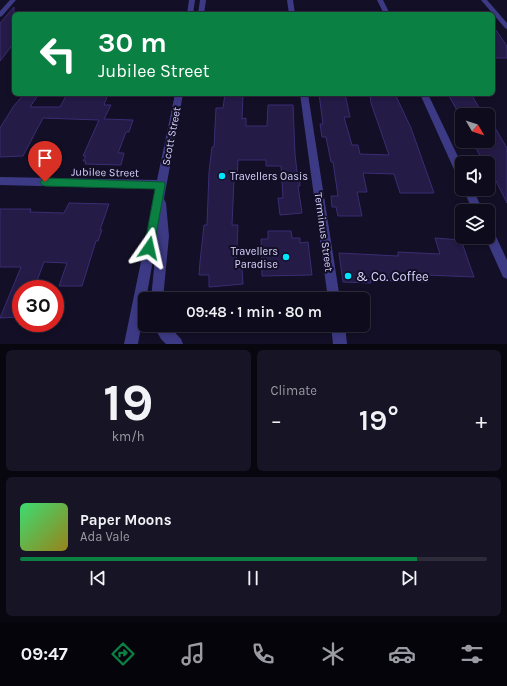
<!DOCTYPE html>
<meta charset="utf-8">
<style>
body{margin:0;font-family:Karla,sans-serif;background:#171425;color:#f1f3f6;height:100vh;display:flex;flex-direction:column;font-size:15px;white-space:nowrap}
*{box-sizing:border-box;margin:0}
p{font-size:13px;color:#9b9ba3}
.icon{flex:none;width:22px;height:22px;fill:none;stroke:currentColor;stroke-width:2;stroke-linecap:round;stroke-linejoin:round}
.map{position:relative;height:344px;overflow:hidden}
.details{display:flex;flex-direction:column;gap:6px;padding:6px;background:#08060f;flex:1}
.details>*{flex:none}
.hud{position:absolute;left:12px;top:12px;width:483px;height:84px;border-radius:6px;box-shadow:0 2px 6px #0003,0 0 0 1px #2e2b3b;background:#0b8043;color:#fff;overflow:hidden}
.needle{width:26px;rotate:129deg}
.tools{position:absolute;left:455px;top:108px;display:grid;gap:8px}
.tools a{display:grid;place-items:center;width:40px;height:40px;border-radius:6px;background:#0e0b1c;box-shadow:0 2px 6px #0003,0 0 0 1px #2e2b3b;font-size:20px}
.speed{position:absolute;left:12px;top:280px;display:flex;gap:8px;font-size:20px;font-weight:700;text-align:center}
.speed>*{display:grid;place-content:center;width:52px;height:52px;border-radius:50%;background:#0e0b1c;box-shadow:0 2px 6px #0003,0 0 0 1px #2e2b3b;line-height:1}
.speed .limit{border:6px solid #d22;background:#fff;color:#111}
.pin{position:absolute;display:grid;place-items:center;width:34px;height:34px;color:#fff;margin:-41px -17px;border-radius:50% 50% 50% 0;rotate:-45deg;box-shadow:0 0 4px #0007}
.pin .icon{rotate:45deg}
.me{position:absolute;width:44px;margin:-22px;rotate:11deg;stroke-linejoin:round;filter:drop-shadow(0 0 3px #0008)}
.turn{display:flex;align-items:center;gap:14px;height:84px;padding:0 20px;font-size:18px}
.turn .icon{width:52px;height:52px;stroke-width:2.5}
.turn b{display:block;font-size:28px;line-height:34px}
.big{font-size:30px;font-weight:600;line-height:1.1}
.details .widget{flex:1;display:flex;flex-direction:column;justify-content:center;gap:6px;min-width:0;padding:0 14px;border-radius:6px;background:#171425}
.details .dial{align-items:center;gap:0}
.dial b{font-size:52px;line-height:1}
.song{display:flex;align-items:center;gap:12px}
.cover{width:48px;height:48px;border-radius:6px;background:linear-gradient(135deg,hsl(140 70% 55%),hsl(50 70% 35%))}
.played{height:4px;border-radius:2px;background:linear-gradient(90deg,#0b8043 85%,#2e2b3b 85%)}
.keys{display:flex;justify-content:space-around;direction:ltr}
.heat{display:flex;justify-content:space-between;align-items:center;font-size:22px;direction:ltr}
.details .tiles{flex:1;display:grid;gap:6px;grid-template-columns:1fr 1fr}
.widget:last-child{grid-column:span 2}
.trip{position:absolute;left:138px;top:292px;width:232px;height:40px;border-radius:6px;background:#0e0b1c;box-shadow:0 2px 6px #0003,0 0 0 1px #2e2b3b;font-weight:600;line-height:40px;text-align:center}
.tab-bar{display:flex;height:64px;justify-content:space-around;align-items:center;background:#06040b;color:#9b9ba3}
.tab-bar .icon{width:28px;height:28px}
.tab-bar .current{color:#0b8043}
.tab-bar b{font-size:18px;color:#f1f3f6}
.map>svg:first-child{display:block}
</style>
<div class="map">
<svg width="507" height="344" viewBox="0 0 507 344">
<rect width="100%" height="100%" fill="#130f26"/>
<path fill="#241b47" stroke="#3b2d73" d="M14,7v36l-14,18v-38z
M493,26l14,20v12h-14z
M24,94h15l-9,13h30l7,-13h41l-4,11h7l-7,14 29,1 -4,12h-3l-8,21h6l-3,12 -36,-1 1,-3h-3l3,-5h-3l16,-36 -56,-2 -20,38 -23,1v-29l13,-21z
M225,94h18l-1,25 4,-1v8h21l1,-21h25l2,49 2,18h2l1,14h-2l4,27 -22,2 -2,-17h5l-2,-32h-15v-6h-28l-1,20h-3l-2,45h6l-2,44h6l1,15 -34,3v-12h-10l1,-13 4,-37h3l2,-53 3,-25h2l2,-39h7z
M319,94h26l5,23h-6l8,28h6l2,9 29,1 -18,-52 -1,-9h25l16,34 23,65h-34l-6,-19 -31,-1 4,19h-10l5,24h-24l-2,-9h-4l-1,-11h7l-5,-34h-2l-5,-25h-4l-2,-13h3z
M448,94h23l10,17 -23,1z
M488,116l19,32v55l-16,-32h-3v-8h-4l-12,-22h16z
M69,203l40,1 -9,26h2l-4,11h-2l-14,45h-23l8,-23 -23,-1 -10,27h-13v28l-21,1 21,-51h-21v-58h31l-1,3 34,1z
M268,231h23l1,7h8v5l8,-1 4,33 -50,1 -1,-37h7z
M435,238l26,2 13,37 -48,-2 2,7 -58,-2 1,3 -28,-1 -4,-29 59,3v-4l42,2z"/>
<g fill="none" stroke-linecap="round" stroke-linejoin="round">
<path fill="#3d3a85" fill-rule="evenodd" d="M10,0h6l-14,16 -2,1v-6z
M189,0h6l-2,14h-6z
M200,0h6l-2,14h-6z
M287,0h6l2,14h-6z
M377,0h6l7,14h-6z
M481,0h6l20,23v6l-2,-1z
M175,94h8l-19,105 2,4 3,33 -6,63h-12l6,-61 -19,106h-14l32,-155 -156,-4v-8l157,3z
M300,94h8l32,205h-12z
M420,94h8l34,71v15l-4,-1 -1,-3z
M463,189h10l10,22h-10z
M488,227l4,1 15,32v19l-4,-2 -18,-40h3z
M153,325h15l13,14 2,5h-17l-5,-5z
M331,325h14l2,19h-14z"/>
</g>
<path fill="#0b8043" stroke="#07532c" d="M45,178l119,4 1,3 -12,67 -4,1 -4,-1 -1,-4 11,-59 -110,-3 -3,-1 -2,-3 2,-2z"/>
<g fill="#00e5ff" stroke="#130f26" stroke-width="1.5">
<circle cx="222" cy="176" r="4"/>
<circle cx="286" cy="257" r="4"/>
<circle cx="348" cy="276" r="4"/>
</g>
<g text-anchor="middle" stroke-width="4" stroke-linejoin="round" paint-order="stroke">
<g font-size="11" fill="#d9d4ff" stroke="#130f26">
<text transform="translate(171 136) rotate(-79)" y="4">Scott Street</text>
<text transform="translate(105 172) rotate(1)" y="4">Jubilee Street</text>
<text transform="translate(324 232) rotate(82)" y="4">Terminus Street</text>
</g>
<g font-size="11" fill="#d9d4ff" stroke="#130f26" text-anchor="start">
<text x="230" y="180">Travellers Oasis</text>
<text x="278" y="255" text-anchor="end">Travellers<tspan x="278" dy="13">Paradise</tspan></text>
</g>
<g font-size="13" fill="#d9d4ff" stroke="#130f26" text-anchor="start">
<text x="356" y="281">&amp; Co. Coffee</text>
</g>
</g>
</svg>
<div class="tools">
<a><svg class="needle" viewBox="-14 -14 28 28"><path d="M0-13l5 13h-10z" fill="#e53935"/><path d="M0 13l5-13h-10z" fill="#9b9ba3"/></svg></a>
<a><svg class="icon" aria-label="sound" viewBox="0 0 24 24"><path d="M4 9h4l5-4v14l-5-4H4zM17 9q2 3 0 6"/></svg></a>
<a><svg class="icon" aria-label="layers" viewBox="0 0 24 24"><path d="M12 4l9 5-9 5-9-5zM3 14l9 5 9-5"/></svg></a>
</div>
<div class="speed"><div class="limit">30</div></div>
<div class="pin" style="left:45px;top:182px;background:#d93025"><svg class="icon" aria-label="arrive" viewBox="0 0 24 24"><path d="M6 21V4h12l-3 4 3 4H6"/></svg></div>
<svg class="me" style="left:149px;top:248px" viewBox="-20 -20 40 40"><path d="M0-17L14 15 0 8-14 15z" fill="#0b8043" stroke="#fff" stroke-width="4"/></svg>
<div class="trip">09:48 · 1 min · 80 m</div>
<div class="hud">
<div class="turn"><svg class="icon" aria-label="left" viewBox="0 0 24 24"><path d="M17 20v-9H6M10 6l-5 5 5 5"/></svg><div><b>30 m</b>Jubilee Street</div></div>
</div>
</div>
<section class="details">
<div class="tiles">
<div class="widget dial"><b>19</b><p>km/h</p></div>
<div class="widget"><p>Climate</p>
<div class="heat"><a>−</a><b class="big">19°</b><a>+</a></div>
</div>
<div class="widget">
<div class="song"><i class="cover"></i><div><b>Paper Moons</b><p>Ada Vale</p></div></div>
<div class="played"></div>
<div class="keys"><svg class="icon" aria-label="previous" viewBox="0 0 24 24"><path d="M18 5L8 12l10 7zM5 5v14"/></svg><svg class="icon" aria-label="pause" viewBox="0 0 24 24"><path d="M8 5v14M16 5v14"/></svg><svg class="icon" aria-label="next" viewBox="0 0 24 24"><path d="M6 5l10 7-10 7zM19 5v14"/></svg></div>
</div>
</div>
</section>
<nav class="tab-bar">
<b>09:47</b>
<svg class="icon current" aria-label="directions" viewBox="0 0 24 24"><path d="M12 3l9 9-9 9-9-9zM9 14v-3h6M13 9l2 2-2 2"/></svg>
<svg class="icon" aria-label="music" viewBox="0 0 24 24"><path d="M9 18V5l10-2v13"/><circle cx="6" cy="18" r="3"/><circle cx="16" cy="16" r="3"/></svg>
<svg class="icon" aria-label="phone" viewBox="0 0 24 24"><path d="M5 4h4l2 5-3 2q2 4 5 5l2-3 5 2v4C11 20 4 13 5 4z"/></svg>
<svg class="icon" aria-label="climate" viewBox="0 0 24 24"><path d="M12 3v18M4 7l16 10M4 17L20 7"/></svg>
<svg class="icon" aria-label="car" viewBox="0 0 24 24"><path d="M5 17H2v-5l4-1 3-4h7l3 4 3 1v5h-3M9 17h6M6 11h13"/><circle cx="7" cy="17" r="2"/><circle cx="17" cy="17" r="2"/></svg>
<svg class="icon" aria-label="filters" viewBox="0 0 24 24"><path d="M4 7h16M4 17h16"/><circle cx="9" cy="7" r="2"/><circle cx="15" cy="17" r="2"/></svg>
</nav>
